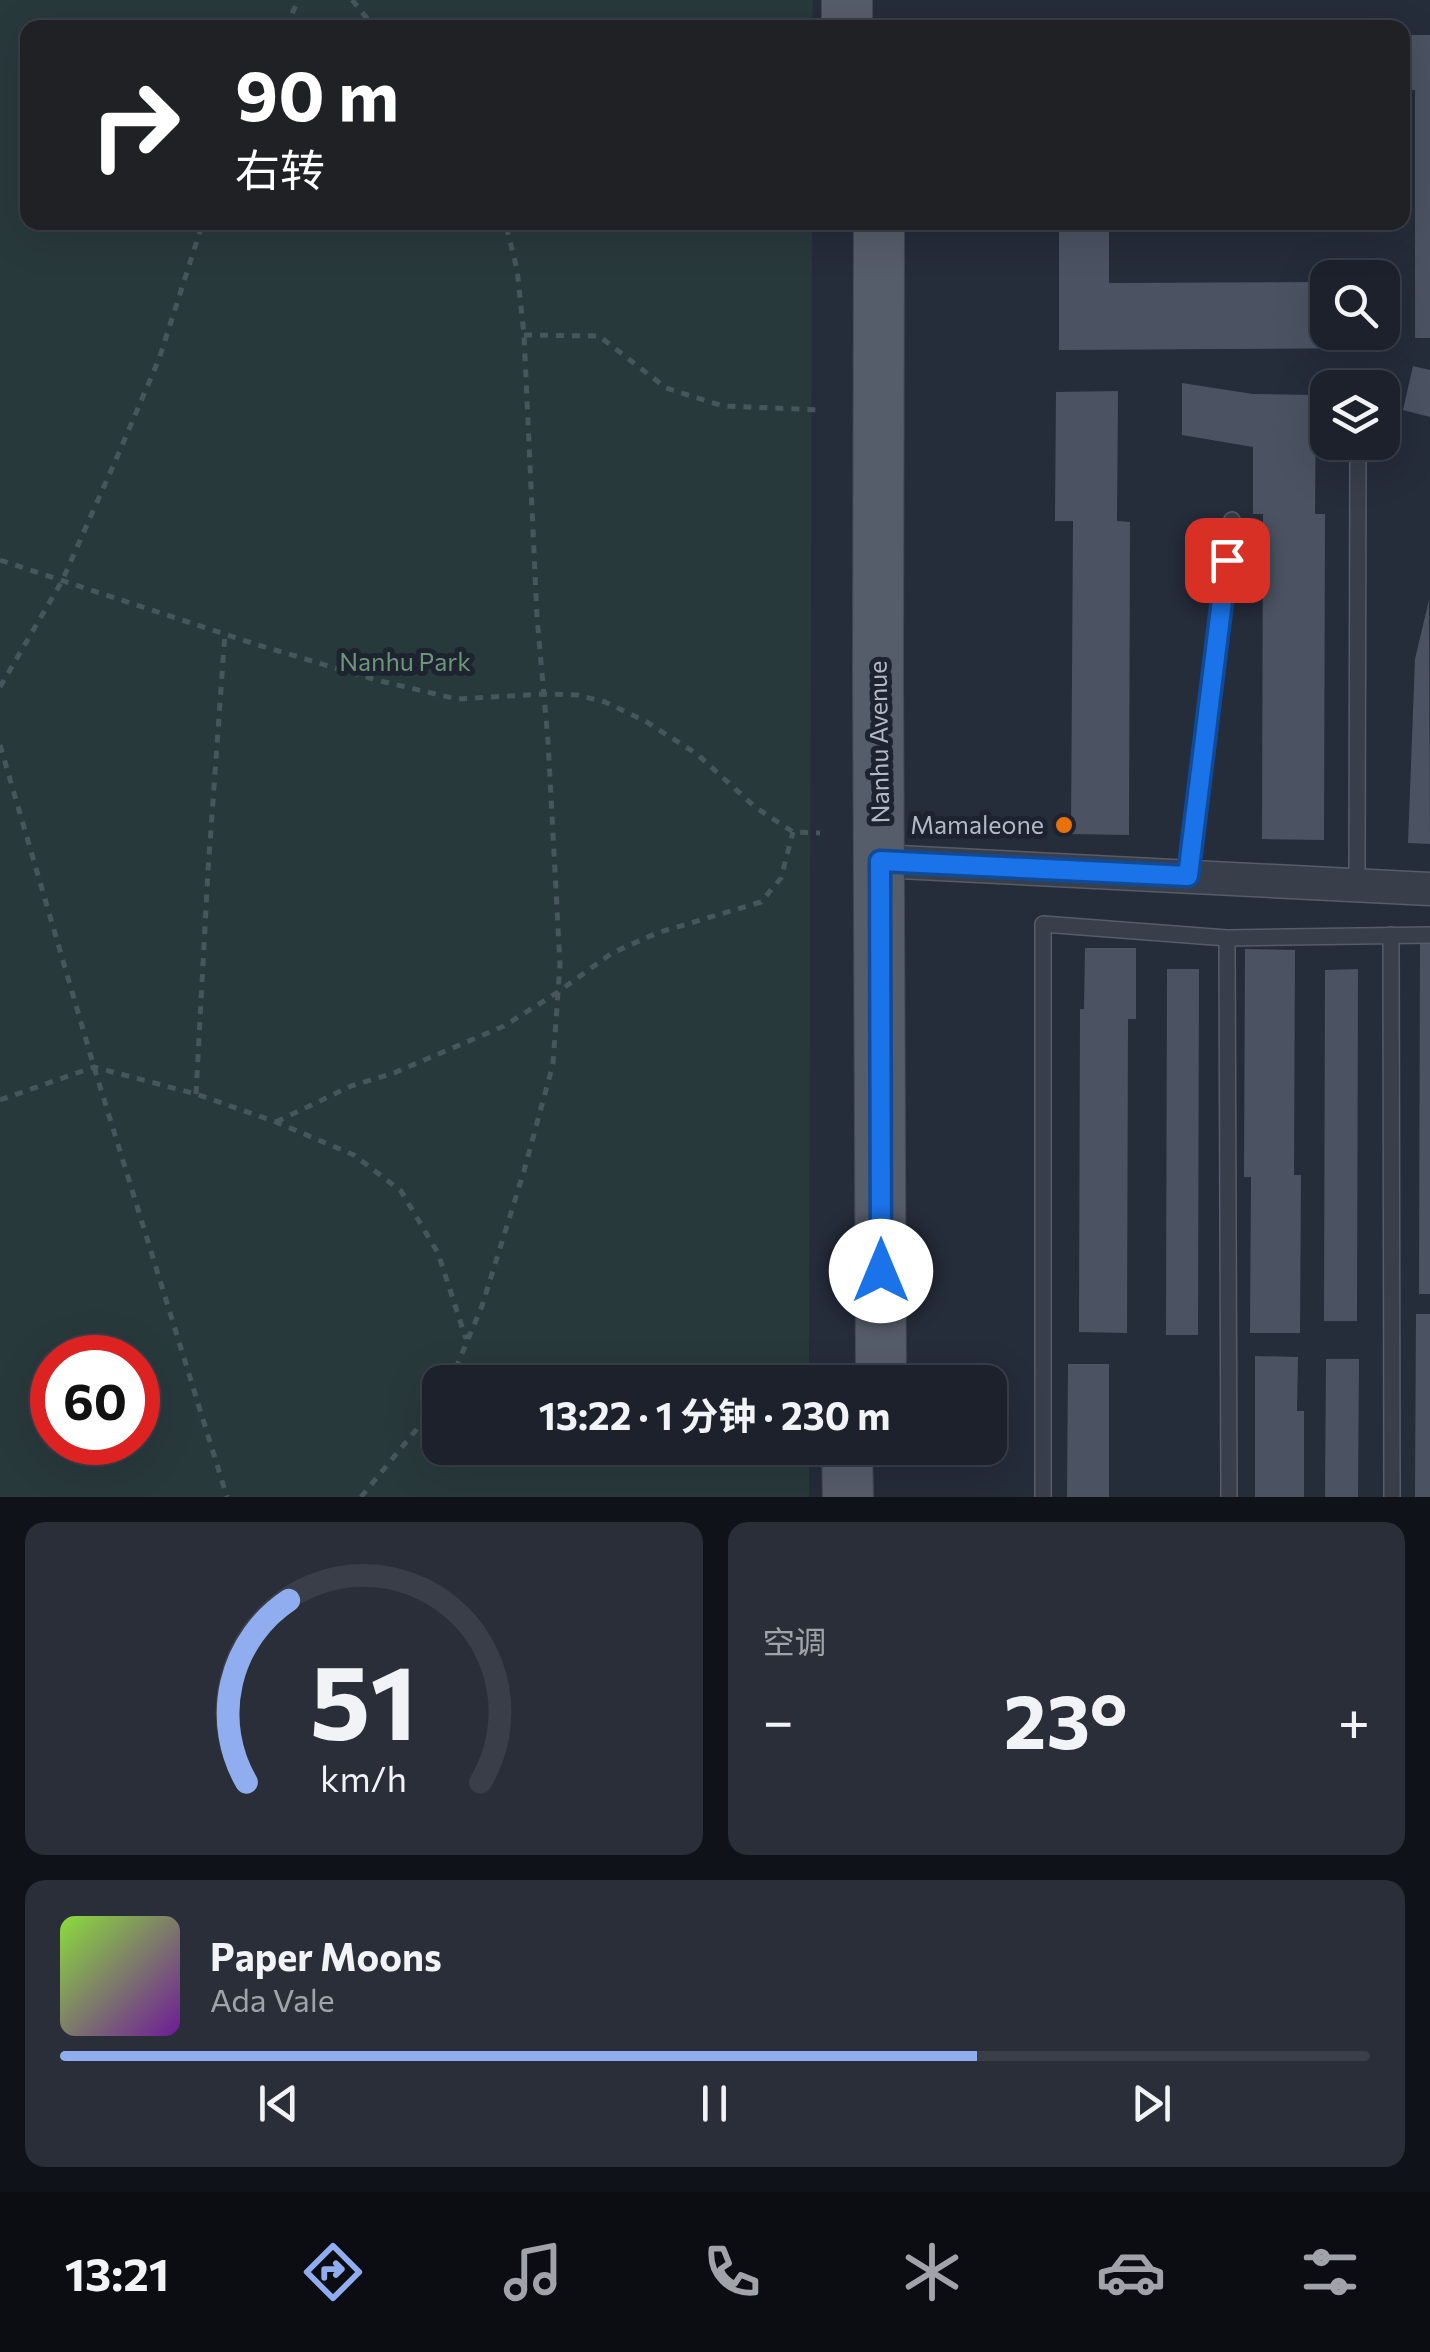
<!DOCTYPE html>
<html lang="zh">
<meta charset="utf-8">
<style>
body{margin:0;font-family:Commissioner,"Noto Sans SC",sans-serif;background:#292e38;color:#f1f3f6;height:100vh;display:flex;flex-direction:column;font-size:38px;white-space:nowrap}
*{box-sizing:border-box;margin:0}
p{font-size:32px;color:#a0a3a9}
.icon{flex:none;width:55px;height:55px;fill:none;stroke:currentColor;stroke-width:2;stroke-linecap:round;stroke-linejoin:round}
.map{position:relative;height:1497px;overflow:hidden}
.side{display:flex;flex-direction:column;gap:25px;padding:25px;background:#0f1218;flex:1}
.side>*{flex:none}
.top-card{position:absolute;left:20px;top:20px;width:1390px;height:210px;border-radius:20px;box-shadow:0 10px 40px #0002,0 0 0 2px #3a3e48;background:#202124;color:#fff;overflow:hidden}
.fabs{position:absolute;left:1310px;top:260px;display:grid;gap:20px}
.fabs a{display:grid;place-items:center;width:90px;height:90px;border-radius:20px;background:#1c212c;box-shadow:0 10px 40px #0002,0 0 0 2px #3a3e48;font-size:50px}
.speed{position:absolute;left:30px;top:1335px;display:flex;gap:20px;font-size:50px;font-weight:700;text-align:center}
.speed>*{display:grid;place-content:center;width:130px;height:130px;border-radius:50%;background:#1c212c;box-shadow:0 10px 40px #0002,0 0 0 2px #3a3e48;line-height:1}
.speed .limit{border:15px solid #d22;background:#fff;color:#111}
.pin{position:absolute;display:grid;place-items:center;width:85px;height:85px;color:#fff;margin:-42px;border-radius:20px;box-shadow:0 5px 15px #0006}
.me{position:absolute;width:110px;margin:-55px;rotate:0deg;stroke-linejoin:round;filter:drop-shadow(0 0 8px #0008)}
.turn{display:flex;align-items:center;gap:35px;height:210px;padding:0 50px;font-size:45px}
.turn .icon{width:130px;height:130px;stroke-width:2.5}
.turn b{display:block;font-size:70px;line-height:85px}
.big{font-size:75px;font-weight:700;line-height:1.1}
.side .card{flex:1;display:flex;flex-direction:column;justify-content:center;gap:15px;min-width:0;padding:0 35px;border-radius:20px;background:#292e38}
.side .dial{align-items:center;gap:0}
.dial svg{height:260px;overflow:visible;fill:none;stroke:#3a3e48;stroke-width:7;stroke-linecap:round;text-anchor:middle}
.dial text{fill:#f1f3f6;stroke:none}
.song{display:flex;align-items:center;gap:30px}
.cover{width:120px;height:120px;border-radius:15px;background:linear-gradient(135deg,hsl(90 70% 55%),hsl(280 70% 35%))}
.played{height:10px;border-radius:5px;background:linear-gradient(90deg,#90aeef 70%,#3a3e48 70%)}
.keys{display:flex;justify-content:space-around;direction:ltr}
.heat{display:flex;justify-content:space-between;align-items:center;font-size:55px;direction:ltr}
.side .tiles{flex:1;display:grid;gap:25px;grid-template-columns:1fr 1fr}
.card:last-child{grid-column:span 2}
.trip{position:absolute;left:422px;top:1365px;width:585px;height:100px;border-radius:20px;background:#1c212c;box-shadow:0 10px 40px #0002,0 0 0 2px #3a3e48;font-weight:700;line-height:100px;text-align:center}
.tab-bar{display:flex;height:160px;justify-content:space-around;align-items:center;background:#0b0d12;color:#a0a3a9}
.tab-bar .icon{width:70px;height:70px}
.tab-bar .current{color:#90aeef}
.tab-bar b{font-size:45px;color:#f1f3f6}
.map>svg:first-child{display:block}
</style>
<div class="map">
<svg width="1430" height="1497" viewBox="0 0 1430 1497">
<rect width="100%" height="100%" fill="#252c3a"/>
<path fill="#28393c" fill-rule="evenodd" d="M0,0h813l-1,28h-784v194l784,1 -3,1159h-369v66h369v49h-809zM52,1358h86v84h-86z"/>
<path fill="#4b5363" d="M1402,35h28v303h-15v-248h-13z
M1059,222h50v61l219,-1v50h49v16l-318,2z
M1413,366l17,4v47l-27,-7z
M1182,383l71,11 63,1 -1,119h10l-1,326 -62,-1 1,-325h-10v-67l-71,-12z
M1118,391l-1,130 13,1 -1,313 -58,-1 2,-313h-18l1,-129z
M1429,600l1,244 -22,-1 7,-184z
M1420,944h10v350h-11z
M1085,948h51v71h-8l-1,314 -48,-1 1,-323h4z
M1245,949l50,1 -1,225h7l-1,158h-50l1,-156h-7z
M1167,969h32l-1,366h-32z
M1358,969l-1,352h-33l1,-351z
M1416,1314h14v183h-15z
M1255,1356l43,1 -1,54h7v86h-49z
M1326,1359h33l-1,138h-33z
M1068,1364h41v133h-42z"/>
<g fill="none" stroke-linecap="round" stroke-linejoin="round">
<g stroke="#565c68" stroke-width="18">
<path id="lane" d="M1188,877l44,-357
M1357,885l1,-435
M1391,935l1,562
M1227,938l2,559
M1043,1497v-573l184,14 203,-3"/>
</g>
<g stroke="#565c68" stroke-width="35">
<path id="street" d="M880,861l550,28"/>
</g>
<g stroke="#414753" stroke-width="52">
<path id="primary" d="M847,28v-28
M879,222l-1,448 3,712
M847,1448l1,49"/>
</g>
<path stroke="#46565a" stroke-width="5" stroke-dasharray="8 8" stroke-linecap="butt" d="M352,0l23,28
M286,28l12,-28
M524,335l75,1 67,52 57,18 99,4
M0,560l258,85 118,35 81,19 87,-5 33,1 28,7 40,19 52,33 58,53 38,25 27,1
M0,687l62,-106 59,-133 38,-89 44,-137
M0,745l94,322 133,430
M196,1094l12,-223 17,-238
M0,1100l94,-33 102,27 80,28 78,33 47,36 37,62 28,86
M276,1122l75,-36 43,-13 110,-47 54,-34 54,-39 45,-20 104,-31 20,-24 12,-46
M447,1382l8,-12 27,-64 42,-135 29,-107 7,-100 -12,-223 -11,-124 -13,-282 -7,-66 -12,-47
M361,1497l64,-78 15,-25"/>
<use href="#lane" stroke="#383e4a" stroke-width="15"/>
<use href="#street" stroke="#383e4a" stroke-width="32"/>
<use href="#primary" stroke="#565d6a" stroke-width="50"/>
</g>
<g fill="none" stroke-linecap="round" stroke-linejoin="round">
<g stroke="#114b97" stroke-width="25">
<path id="route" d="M881,1271l-1,-410 308,15 39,-316"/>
</g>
<use href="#route" stroke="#1a73e8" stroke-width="18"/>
</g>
<circle fill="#e8710a" stroke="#1d232f" stroke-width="4" cx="1064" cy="825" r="10"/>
<g text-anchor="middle" stroke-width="10" stroke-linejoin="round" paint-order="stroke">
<g font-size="25" fill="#6d9579" stroke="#1d232f">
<text x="405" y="671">Nanhu Park</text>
</g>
<g font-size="25" fill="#b4b9c6" stroke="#1d232f">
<text transform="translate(879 742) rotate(-91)" y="9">Nanhu Avenue</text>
</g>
<g font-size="25" fill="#b4b9c6" stroke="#1d232f" text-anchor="end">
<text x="1044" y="834">Mamaleone</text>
</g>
</g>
</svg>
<div class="fabs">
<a><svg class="icon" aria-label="search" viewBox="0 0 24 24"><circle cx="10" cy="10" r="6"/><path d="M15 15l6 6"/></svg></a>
<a><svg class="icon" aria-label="layers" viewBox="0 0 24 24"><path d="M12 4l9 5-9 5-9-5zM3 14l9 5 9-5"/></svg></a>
</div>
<div class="speed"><div class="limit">60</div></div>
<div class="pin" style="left:1227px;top:560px;background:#d93025"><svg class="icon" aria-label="arrive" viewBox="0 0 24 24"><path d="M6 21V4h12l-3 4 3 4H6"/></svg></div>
<svg class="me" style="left:881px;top:1271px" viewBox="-20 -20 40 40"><circle r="19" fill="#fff"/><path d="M0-13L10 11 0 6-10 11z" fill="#1a73e8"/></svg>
<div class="trip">13:22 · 1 分钟 · 230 m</div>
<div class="top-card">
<div class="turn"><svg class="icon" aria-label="right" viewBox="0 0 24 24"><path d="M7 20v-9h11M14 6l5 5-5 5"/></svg><div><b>90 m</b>右转</div></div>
</div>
</div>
<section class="side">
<div class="tiles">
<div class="card dial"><svg viewBox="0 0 100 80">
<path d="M14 69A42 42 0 1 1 86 69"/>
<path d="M14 69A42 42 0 0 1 27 13" stroke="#90aeef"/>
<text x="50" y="56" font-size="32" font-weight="700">51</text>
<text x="50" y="72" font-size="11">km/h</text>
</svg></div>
<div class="card"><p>空调</p>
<div class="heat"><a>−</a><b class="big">23°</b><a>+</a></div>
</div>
<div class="card">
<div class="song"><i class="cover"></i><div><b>Paper Moons</b><p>Ada Vale</p></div></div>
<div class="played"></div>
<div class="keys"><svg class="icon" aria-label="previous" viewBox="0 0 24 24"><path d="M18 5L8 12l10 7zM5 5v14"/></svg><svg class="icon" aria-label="pause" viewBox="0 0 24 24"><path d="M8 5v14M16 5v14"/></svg><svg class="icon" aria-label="next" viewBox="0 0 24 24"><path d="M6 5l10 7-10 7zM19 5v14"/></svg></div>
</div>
</div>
</section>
<nav class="tab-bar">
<b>13:21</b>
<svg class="icon current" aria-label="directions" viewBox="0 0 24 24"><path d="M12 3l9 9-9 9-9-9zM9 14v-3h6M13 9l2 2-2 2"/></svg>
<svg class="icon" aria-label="music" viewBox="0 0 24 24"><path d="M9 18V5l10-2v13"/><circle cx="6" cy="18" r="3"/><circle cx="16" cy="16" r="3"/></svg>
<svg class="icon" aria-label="phone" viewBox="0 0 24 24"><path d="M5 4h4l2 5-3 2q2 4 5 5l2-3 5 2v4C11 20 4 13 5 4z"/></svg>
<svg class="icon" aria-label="climate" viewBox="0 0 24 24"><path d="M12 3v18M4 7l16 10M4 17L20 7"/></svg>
<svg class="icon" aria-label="car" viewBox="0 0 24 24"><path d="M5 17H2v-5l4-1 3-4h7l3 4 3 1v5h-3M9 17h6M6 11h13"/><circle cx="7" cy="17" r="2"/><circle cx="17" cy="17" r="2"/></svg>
<svg class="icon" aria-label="filters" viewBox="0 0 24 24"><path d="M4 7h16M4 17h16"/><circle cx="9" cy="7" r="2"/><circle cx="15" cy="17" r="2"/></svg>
</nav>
